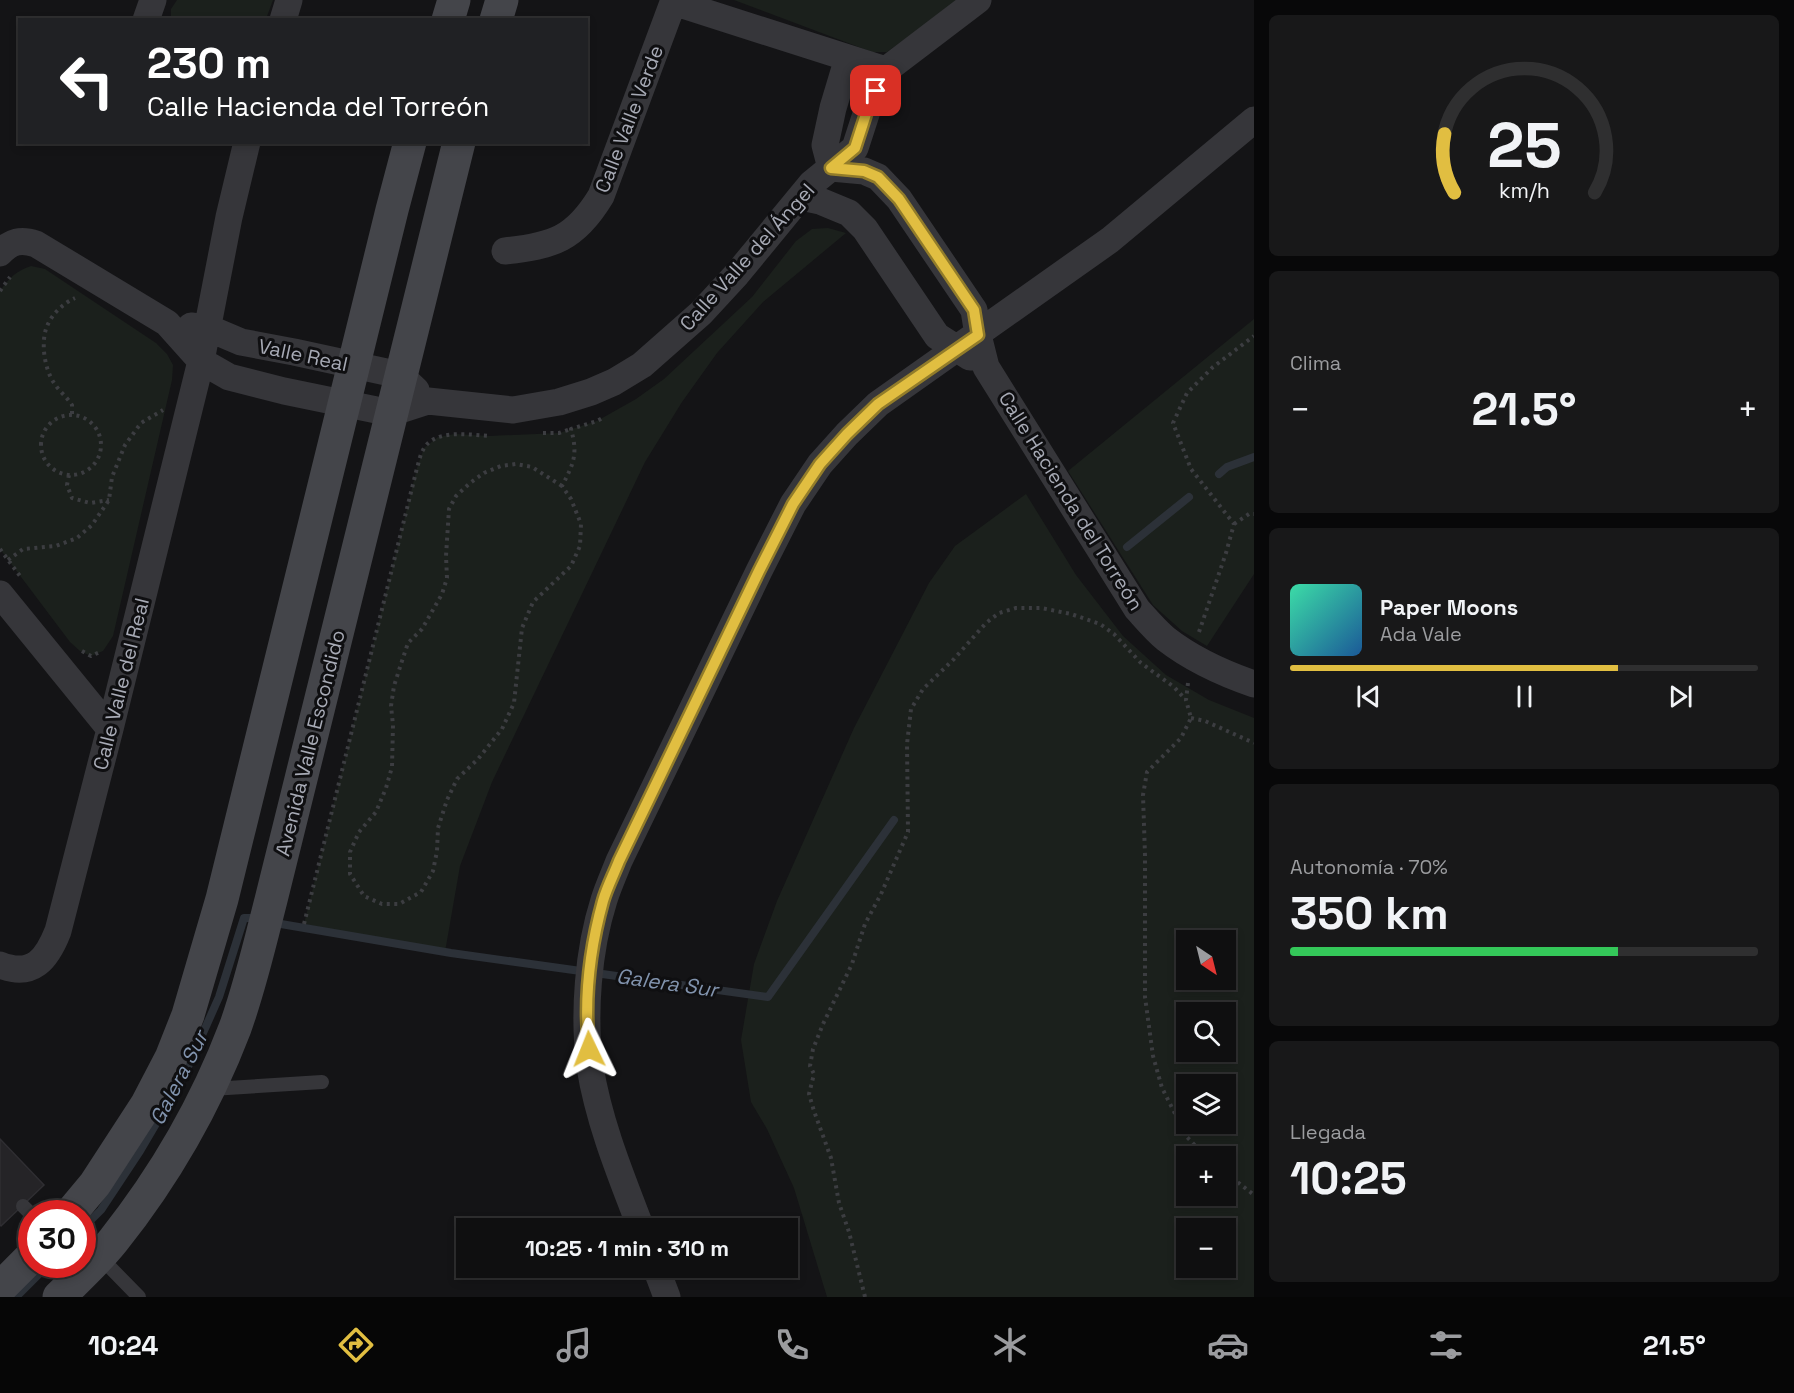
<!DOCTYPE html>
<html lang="es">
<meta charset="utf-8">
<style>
body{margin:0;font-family:"Space Grotesk",sans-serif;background:#181819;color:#f1f3f6;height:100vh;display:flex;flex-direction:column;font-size:22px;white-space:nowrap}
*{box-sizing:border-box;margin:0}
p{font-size:20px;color:#9b9c9f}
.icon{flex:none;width:33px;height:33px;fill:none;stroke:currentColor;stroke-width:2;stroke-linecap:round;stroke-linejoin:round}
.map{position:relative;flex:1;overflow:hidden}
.details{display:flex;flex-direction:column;gap:15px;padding:15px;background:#080809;width:540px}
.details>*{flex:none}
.banner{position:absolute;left:18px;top:18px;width:570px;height:126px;border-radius:0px;box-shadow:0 3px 9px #0003,0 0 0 2px #2f2f30;background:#202124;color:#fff;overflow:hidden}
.needle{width:39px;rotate:145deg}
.fabs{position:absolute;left:1176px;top:930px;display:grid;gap:12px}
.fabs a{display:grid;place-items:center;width:60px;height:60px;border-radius:0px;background:#0f0f10;box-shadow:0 3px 9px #0003,0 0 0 2px #2f2f30;font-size:30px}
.speed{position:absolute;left:18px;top:1200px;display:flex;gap:12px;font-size:30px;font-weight:700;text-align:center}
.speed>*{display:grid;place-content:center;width:78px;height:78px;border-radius:50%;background:#0f0f10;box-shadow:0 3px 9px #0003,0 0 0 2px #2f2f30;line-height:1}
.speed .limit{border:9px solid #d22;background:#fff;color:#111}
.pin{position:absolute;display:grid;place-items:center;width:51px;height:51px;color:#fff;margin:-26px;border-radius:12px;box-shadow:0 3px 9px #0006}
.me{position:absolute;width:66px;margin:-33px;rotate:358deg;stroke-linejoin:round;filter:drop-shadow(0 0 4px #0008)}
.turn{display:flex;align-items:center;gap:21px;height:126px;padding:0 30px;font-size:27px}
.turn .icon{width:78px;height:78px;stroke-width:2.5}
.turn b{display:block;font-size:42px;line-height:51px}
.big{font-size:45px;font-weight:600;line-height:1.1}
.details .tile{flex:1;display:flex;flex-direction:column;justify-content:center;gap:9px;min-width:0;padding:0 21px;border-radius:9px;background:#181819}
.details .dial{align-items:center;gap:0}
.dial svg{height:156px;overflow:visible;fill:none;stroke:#2f2f30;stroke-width:7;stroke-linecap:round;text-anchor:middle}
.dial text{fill:#f1f3f6;stroke:none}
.song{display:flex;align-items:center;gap:18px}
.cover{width:72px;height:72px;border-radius:9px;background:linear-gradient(135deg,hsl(160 70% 55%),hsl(210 70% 35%))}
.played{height:6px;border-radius:3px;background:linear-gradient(90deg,#e1be41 70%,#2f2f30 70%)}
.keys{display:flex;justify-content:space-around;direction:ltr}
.heat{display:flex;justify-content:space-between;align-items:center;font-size:33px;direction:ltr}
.charge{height:9px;border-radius:4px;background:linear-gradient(90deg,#34c759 70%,#2f2f30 0)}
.trip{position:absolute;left:456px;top:1218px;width:342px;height:60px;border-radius:0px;background:#0f0f10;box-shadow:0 3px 9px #0003,0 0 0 2px #2f2f30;font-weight:600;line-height:60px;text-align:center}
.dock{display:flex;height:96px;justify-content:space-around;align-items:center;background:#060606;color:#9b9c9f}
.dock .icon{width:42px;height:42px}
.dock .selected{color:#e1be41}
.dock b{font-size:27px;color:#f1f3f6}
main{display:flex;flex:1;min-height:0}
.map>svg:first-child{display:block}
</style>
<main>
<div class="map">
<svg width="1254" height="1297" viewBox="0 0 1254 1297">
<rect width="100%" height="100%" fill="#141416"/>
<path fill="#1b201c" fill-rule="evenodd" d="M177,0h96l-7,19h-95v-10z
M734,0h225l-72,52h-15z
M828,228l18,5 -83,69 -46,51 -35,49 -37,60 -153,320 -32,84 -15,86 -141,-28 113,-456 7,-20 14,-11 17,-3 34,2 70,-3 38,-12 39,-22 28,-20 88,-82 44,-56 16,-12z
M31,266l14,3 111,74 11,11 6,11 -1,15 -59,256 -10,15 -12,5 -11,-5 -10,-9 -70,-93v-258c9,-13 16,-20 31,-25z
M1254,319v255l-47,72 -25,-15 -29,-26 -85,-134z
M1026,494l50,81 47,61 43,39 43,25 45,18v579h-427l-33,-109 -27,-59 -16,-27 -10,-62 13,-76 23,-63 77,-173 75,-145 26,-37zM1186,940h40v40h-40zM1186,1012h40v40h-40zM1186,1084h40v40h-40zM1186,1156h40v40h-40zM1226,1228v40h-40v-40z"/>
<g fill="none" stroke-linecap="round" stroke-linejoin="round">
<path stroke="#2c3138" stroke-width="8" d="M1219,474l8,-7 27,-10
M1127,547l62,-50
M281,924l170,29 317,44 126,-177
M82,1229l19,-19 39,-59 43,-73 36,-81 25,-79h7
M16,1297l33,-33"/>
</g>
<path fill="#252427" stroke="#2f2e32" stroke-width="1.5" d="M0,1139l44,46 -43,41 -1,-1z"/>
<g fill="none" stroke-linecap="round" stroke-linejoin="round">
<path stroke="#3c3d41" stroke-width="4" stroke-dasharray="3 4.5" stroke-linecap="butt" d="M0,291l10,-14
M72,414v-9c-5,-8 -13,-14 -18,-22 -10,-15 -14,-43 -6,-59 5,-11 16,-21 27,-26
M41 445a30 30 0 1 1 60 0a30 30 0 1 1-60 0Z
M543,433h16l12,-4
M69,475l-2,10 5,13 18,5 19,-3
M562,486l-30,-19 -16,-3 -15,2 -17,7 -14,10 -14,13 -7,13 -3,47 1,22 -5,16 -20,35 -14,14 -7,21 -7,22 -3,20 2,19 -1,42 -6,21 -10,24 -17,20 -9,20v22l14,22 18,8h17l22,-12 12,-21 4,-20 1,-23 9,-28 10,-21 21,-20 24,-30 12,-26 8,-75 11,-26 38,-36 9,-20 1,-22 -10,-25 -9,-13c12,-23 16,-32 9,-57l26,-8 7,-4
M1234,524l15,-10h5
M0,549l20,27
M8,560l15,-11 33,-3 21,-8 15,-13 17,-25 3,-23 13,-32 16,-22 22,-13
M1199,632l27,-79 8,-29 -43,-55 -18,-46 14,-30 26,-26 41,-31
M82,651l9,5 11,-5
M1188,683l-2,17 5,18 -10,20 -34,34 -4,23 2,60v142l8,59 9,32 25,49 18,19
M1191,718l14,3 49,22
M304,924l113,-456c2,-6 3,-13 6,-18 11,-22 47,-15 67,-14
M1226,1173l28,22
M865,1297l-16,-65 -10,-29 -8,-45 -17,-47 -5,-17 5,-20 -4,-8 3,-17 10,-25 29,-60 13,-40 16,-30 27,-62 -1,-88 4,-35 12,-20 31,-30 32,-36 13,-10 17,-5h25l30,6 29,10 14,10 27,29 33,24 12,13"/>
<path stroke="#36363a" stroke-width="14" d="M211,1089l111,-7
M23,1206l9,9
M99,1256l40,41"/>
<path stroke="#36363a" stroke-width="27" d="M673,2l213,68
M146,20l7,-20
M283,20l6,-20
M831,168l33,3 14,6 21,22 75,111 4,25 8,32 151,242c9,10 19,22 29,30 27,21 56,34 88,45
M831,168l-6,-23 8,-37 15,-50
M801,197l19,4 29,12 16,16 72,107 33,21
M505,251c48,-5 70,-12 96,-55l73,-196
M0,253c11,-12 21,-14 36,-9l131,79 34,38 28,16 55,14 107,22 37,-12 85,9 46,-8 32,-10 23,-10 28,-17 59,-52 36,-39 74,-90 44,-36 12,-37 19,-41 92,-70
M191,326l17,2 33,14 53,10 106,23 16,15
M0,594l110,135
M0,965c33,13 47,-6 58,-34l52,-202 91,-368 28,-144 18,-75
M641,1228c-20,-52 -42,-105 -51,-161 -7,-52 -2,-117 14,-167 4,-13 10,-26 15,-39l140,-290 34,-67 27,-40 27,-30 31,-30 232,-164 144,-120
M656,1268l11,29"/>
<path stroke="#44454a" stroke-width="33" d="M448,20l6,-20
M496,20l6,-20
M70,1214l25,-30 52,-80 24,-46 17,-43 34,-116 170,-689 18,-68
M0,1288l32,-32
M59,1297c18,-18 38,-36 54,-56 51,-64 93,-137 122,-213 15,-41 25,-85 36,-128l188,-758"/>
</g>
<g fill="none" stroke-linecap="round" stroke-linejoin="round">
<g stroke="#927c2a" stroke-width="15">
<path id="route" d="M589,1049c-5,-48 1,-101 14,-148 4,-14 11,-27 16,-40l140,-290 34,-67 27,-40 27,-30 31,-30 100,-69 -4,-25 -75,-111 -21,-22 -14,-6 -33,-3 24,-20 12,-37 9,-20"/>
</g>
<use href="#route" stroke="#e1be41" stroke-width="10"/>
</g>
<g text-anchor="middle" stroke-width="6" stroke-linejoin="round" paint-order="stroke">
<g font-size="20" fill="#a7aab5" stroke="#0f0f11">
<text transform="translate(629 119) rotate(-69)" y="7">Calle Valle Verde</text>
<text transform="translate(747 257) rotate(-48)" y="7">Calle Valle del Ángel</text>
<text transform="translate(303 355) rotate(12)" y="7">Valle Real</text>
<text transform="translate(1071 501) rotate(58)" y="7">Calle Hacienda del Torreón</text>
<text transform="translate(121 684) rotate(-76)" y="7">Calle Valle del Real</text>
<text transform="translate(310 743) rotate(-76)" y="7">Avenida Valle Escondido</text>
</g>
<g font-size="21" font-style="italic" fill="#8193ad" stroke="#0f0f11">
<text transform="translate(667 983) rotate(8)" y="7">Galera Sur</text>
<text transform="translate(179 1078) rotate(-63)" y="7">Galera Sur</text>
</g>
</g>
</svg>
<div class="fabs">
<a><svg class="needle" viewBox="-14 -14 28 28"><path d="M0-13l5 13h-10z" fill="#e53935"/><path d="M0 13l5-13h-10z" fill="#9b9c9f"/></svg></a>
<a><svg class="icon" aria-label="search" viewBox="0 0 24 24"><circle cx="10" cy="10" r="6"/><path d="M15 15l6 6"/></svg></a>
<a><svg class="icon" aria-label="layers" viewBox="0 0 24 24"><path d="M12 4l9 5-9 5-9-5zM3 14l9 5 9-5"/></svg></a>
<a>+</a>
<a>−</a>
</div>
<div class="speed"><div class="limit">30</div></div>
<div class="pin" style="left:876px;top:91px;background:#d93025"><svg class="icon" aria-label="arrive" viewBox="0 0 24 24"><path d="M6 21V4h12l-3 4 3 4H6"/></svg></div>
<svg class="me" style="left:589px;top:1049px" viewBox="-20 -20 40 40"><path d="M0-17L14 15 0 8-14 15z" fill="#e1be41" stroke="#fff" stroke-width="4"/></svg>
<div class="trip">10:25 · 1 min · 310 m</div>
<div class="banner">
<div class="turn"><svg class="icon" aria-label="left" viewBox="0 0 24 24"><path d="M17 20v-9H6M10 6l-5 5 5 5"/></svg><div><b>230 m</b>Calle Hacienda del Torreón</div></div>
</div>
</div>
<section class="details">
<div class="tile dial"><svg viewBox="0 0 100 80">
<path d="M14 69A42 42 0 1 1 86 69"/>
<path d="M14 69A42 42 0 0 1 9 39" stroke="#e1be41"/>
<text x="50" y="56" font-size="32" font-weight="700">25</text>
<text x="50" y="72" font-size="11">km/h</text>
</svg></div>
<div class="tile"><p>Clima</p>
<div class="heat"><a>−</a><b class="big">21.5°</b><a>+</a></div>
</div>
<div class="tile">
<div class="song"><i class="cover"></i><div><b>Paper Moons</b><p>Ada Vale</p></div></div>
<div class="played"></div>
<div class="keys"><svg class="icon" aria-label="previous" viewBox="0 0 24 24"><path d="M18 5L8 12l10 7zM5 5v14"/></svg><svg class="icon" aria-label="pause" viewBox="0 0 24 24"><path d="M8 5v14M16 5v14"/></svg><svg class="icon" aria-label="next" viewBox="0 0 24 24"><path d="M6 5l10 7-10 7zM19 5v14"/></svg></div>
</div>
<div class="tile"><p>Autonomía · 70%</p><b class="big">350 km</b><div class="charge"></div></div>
<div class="tile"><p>Llegada</p><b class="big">10:25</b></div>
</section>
</main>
<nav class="dock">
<b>10:24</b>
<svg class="icon selected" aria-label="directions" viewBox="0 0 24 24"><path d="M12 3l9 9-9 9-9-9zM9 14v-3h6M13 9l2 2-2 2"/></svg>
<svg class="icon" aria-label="music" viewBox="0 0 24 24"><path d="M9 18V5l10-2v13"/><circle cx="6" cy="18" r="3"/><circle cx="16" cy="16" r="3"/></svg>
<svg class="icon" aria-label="phone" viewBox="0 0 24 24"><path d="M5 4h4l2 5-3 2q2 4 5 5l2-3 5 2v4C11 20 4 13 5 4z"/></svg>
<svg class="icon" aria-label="climate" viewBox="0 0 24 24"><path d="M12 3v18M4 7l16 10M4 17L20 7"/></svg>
<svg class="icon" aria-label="car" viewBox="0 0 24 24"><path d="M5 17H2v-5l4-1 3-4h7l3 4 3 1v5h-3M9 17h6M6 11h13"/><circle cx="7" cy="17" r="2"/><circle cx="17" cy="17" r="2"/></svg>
<svg class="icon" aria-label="filters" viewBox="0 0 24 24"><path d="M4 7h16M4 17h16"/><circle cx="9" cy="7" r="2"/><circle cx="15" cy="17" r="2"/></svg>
<b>21.5°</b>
</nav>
